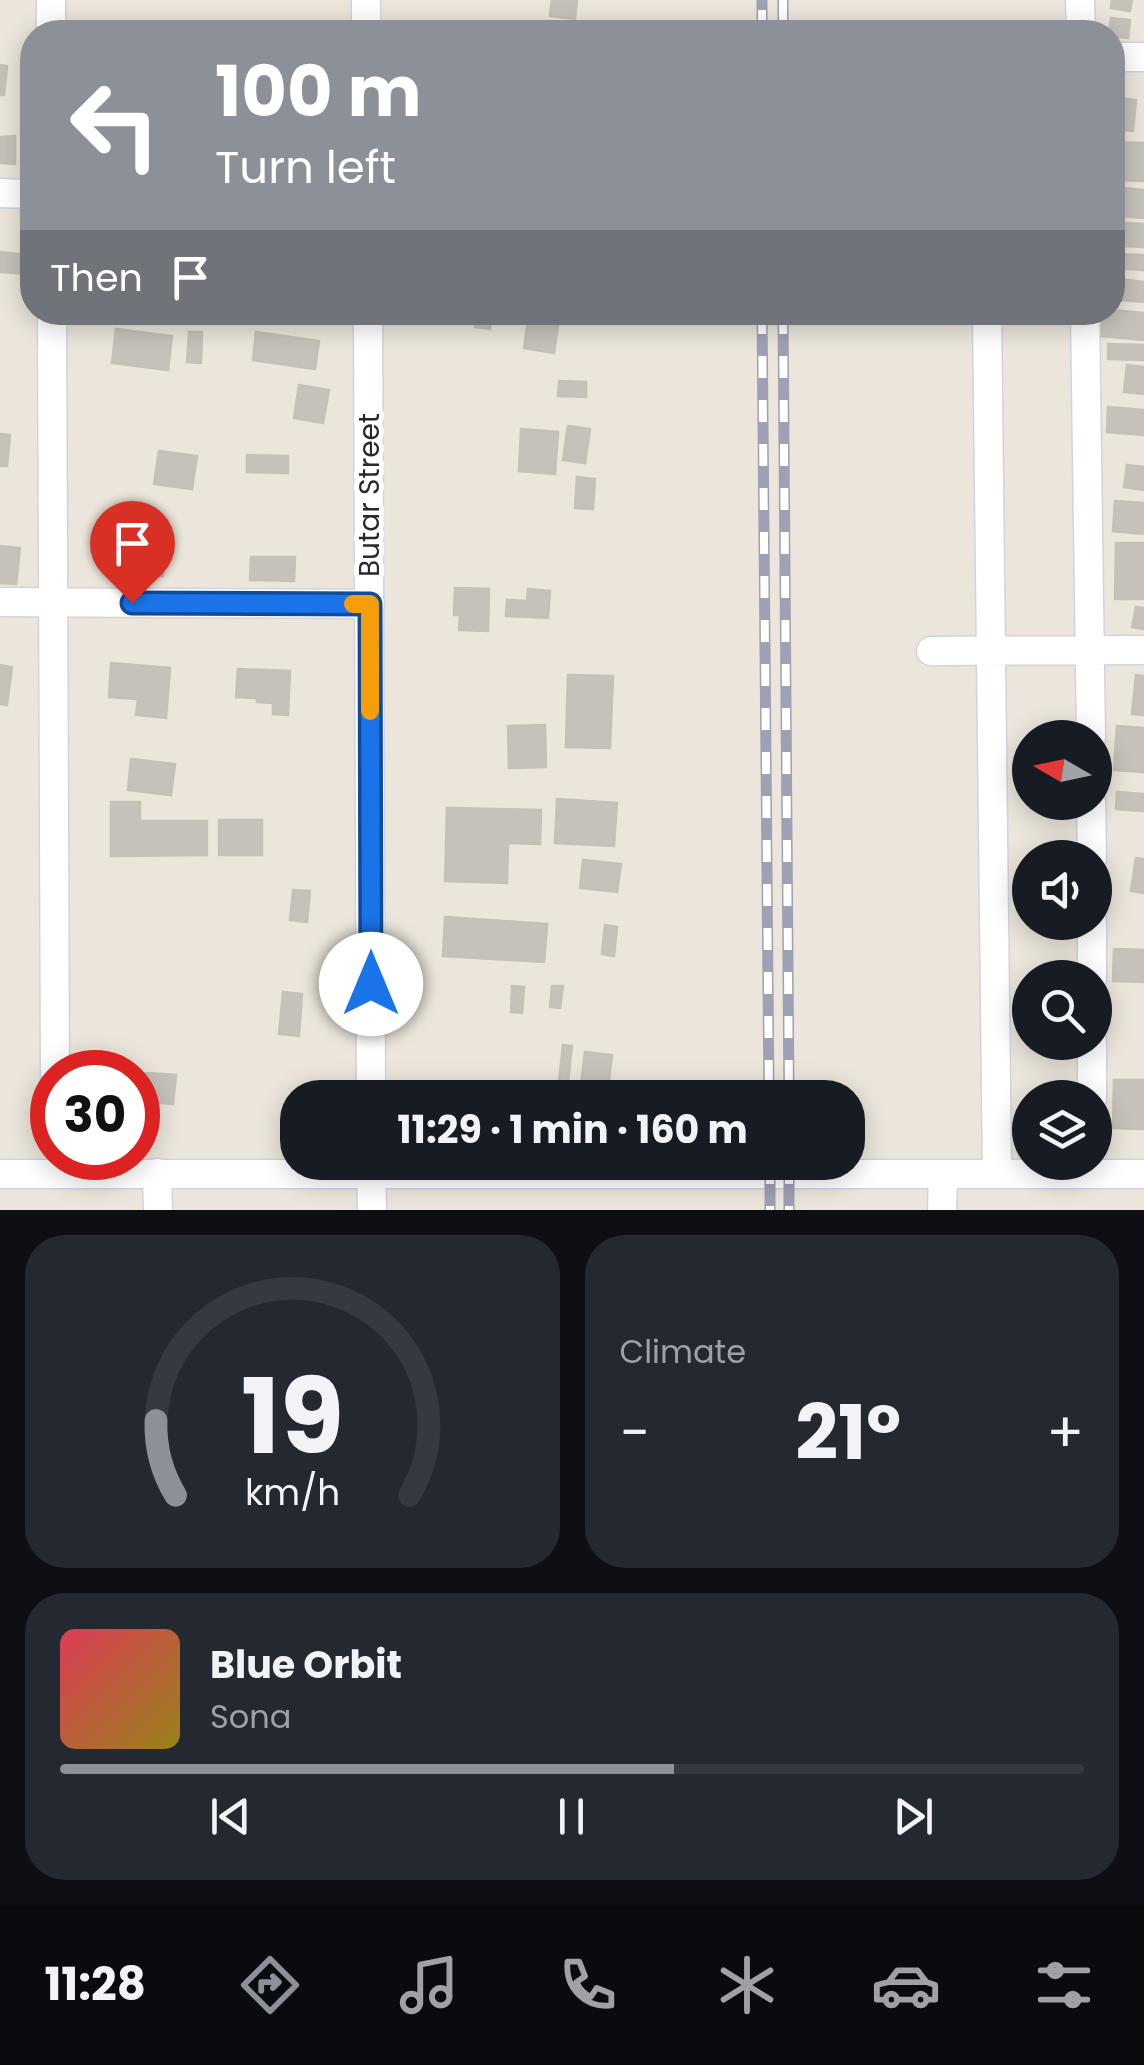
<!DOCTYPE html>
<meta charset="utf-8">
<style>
body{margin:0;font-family:Poppins,sans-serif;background:#242831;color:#f1f3f6;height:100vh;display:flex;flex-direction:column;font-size:38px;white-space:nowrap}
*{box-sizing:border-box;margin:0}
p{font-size:32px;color:#9ea1a6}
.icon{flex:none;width:55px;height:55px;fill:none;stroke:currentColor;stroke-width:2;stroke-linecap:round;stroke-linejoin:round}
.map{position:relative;height:1210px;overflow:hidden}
.drawer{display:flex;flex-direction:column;gap:25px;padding:25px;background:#0d0f14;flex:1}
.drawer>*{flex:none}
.guide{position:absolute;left:20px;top:20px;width:1105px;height:305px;border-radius:40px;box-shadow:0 5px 25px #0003;background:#8c9099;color:#fff;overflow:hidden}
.needle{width:65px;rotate:279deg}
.buttons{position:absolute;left:1012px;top:720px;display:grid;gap:20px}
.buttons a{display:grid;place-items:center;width:100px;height:100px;border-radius:50%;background:#171b24;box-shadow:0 5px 25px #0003;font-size:50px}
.speed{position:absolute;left:30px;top:1050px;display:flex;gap:20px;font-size:50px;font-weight:700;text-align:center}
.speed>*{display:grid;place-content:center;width:130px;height:130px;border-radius:50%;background:#171b24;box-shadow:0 5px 25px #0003;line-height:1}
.speed .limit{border:15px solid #d22;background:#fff;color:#111}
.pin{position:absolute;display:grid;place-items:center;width:85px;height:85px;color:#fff;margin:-102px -42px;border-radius:50% 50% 50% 0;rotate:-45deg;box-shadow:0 0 10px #0007}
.pin .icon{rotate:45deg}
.me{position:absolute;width:110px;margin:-55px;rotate:0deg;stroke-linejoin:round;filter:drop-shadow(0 0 8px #0008)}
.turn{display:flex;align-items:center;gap:35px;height:210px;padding:0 30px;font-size:45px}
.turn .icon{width:130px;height:130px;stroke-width:2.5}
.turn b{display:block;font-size:70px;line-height:85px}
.then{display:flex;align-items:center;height:95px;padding:0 30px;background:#0003;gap:20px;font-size:38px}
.big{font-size:75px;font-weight:700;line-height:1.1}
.drawer .card{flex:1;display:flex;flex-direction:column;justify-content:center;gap:15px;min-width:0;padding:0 35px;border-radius:40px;background:#242831}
.drawer .dial{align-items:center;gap:0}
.dial svg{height:260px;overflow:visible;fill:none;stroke:#363941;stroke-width:7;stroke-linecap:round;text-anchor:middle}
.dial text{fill:#f1f3f6;stroke:none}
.song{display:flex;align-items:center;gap:30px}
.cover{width:120px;height:120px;border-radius:15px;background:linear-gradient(135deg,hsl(350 70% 55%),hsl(50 70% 35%))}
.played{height:10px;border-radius:5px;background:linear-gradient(90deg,#8c9099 60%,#363941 60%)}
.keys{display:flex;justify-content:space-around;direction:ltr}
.heat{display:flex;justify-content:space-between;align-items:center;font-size:55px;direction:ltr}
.drawer .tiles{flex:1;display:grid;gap:25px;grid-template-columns:1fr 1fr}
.card:last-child{grid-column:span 2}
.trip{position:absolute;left:280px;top:1080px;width:585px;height:100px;border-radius:40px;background:#171b24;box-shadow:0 5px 25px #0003;font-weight:700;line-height:100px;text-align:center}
.menu{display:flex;height:160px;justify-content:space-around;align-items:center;background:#090b0e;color:#9ea1a6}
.menu .icon{width:70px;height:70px}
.menu .on{color:#8c9099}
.menu b{font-size:45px;color:#f1f3f6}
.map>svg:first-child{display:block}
</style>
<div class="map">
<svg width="1144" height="1210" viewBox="0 0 1144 1210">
<rect width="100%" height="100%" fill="#ebe5db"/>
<path fill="#c6c2bb" stroke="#c6c1b5" stroke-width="2.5" d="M552,0h25l-2,19 -25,-3z
M1112,0h20l-2,11 -19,-3z
M1111,18l19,2 -2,18 -16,-2v-4h-3z
M0,65l7,1 -3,29h-4z
M1112,97l24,3 -3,31 -21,-2z
M15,136v28l-15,-1v-26z
M1112,142l32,1v38l-32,-1z
M1112,187l32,3v28l-32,-3z
M1124,223l20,1v23l-22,-1z
M0,252l30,3 -2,19 -28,-2z
M1112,254l32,1v15l-32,-2z
M1112,278l32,4v20l-32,-3z
M1112,310l32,3v27l-43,-4 2,-24h9z
M476,312h16l-2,17 -15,-2z
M529,312h31l-6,41 -30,-5z
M116,329l56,7 -4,34 -56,-7z
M189,332h13l-1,31 -14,-1z
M256,332l63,9 -4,28 -62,-9z
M1108,344l36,1v15l-36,-1z
M1127,365l17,2v27l-20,-2z
M559,381l27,1v15l-28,-1z
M299,385l30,5 -6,33 -29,-5z
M1108,407l36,3v25l-37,-3z
M568,426l22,3 -5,34 -22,-3z
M521,429l37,3 -3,42 -36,-3z
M0,434l10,1 -3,31h-7z
M159,451l38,5 -5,33 -38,-5z
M247,455l41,1v17l-41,-1z
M1127,465l17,2v23l-20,-3z
M577,477l18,2 -2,30 -18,-1z
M1115,501l29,2v31l-31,-3z
M1116,543h28v56h-29z
M0,546l20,2 -4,36 -16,-1z
M118,553l45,1v22l-46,-1z
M251,557h44l-1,24 -44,-1z
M455,588l34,1 -1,42 -29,-1 1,-15h-6z
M528,589l22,2 -2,27 -42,-2 1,-16 20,1z
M1136,607l8,1v21l-12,-2z
M111,663l59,5 -4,50 -30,-3 2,-16 -29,-2z
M0,665l12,2 -5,38 -7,-1z
M238,669l52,2 -2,44 -15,-1v-11l-16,-1v-4l-21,-1z
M568,675l45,1 -3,72 -44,-1z
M1136,675l8,1v39l-12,-1z
M545,725l1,42 -37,1 -1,-42z
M1117,726l27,2v44l-30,-2z
M131,759l44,5 -4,31 -43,-5z
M1117,792l27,2v17l-28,-2z
M557,799l60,4 -3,43 -59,-3z
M111,802h29v19h67v34l-96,1z
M447,808l94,2 -1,34 -32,-1 -1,40 -62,-2z
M219,820h43v35h-43z
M1136,858l8,1v34l-13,-2z
M583,860l38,4 -4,28 -37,-4z
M293,890l17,1 -3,31 -17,-2z
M445,917l102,7 -3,38 -101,-6z
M605,925l12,2 -3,29 -12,-2z
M1114,949l30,1v32l-31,-1z
M512,986l12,1 -2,26 -11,-1z
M552,986h11l-3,22 -10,-1z
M283,992l19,2 -3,42 -20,-2z
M563,1045l9,1 -4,36 -9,-1z
M585,1052l27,3 -4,33 -27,-3z
M119,1071l57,4 -3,29 -35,-3v-29z
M1114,1080h30v49l-31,-1z"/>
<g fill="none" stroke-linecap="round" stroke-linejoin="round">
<g stroke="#d0d3e2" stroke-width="31">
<path id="minor" d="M51,0v32
M366,0v32
M1080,0l1,32
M1112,57h32
M0,193l32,1
M52,312l3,760
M368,312l3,786
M987,312l10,862
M1085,312l6,426
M0,602l370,2
M931,651l213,-1
M1091,802l1,56
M1092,922v56
M1092,1042v56
M371,1162l1,48
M157,1173l1,37
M0,1174h1144
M942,1210l1,-36"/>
</g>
<use href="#minor" stroke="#fff" stroke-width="28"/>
<g stroke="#9ea0b3" stroke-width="11">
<path id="rail" d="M783,0v32
M762,32v-32
M762,312l7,786
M783,312l6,786
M770,1162v48
M789,1162v48"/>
</g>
<use href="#rail" stroke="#fff" stroke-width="8" stroke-dasharray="22" stroke-linecap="butt"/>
</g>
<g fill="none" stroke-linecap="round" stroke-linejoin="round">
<g stroke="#114b97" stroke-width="25">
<path id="route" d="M132,603l238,1 1,380"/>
</g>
<use href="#route" stroke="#1a73e8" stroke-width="18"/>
<path stroke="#f59e0b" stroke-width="18" d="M353,604h17v107"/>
</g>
<g text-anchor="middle" stroke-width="10" stroke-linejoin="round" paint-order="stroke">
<g font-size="28" fill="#292929" stroke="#fff">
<text transform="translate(369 495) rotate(-90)" y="10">Butar Street</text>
</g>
</g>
</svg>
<div class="buttons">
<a><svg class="needle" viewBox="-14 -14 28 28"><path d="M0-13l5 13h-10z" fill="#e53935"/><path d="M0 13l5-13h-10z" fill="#9ea1a6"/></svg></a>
<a><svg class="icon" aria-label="sound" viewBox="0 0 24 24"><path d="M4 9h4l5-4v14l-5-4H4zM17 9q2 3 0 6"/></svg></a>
<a><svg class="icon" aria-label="search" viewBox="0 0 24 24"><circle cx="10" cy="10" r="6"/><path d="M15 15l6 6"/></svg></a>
<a><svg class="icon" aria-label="layers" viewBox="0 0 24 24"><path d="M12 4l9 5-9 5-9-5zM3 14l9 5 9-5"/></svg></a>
</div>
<div class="speed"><div class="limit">30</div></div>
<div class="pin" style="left:132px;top:603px;background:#d93025"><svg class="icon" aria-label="arrive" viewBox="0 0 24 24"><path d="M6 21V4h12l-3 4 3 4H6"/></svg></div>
<svg class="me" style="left:371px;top:984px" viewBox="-20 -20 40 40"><circle r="19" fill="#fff"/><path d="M0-13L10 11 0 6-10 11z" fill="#1a73e8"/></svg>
<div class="trip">11:29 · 1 min · 160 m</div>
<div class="guide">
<div class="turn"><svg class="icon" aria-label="left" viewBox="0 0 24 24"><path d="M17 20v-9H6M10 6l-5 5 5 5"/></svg><div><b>100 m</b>Turn left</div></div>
<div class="then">Then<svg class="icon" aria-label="arrive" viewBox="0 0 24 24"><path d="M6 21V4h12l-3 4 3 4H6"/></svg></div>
</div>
</div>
<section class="drawer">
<div class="tiles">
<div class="card dial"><svg viewBox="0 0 100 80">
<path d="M14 69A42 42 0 1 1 86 69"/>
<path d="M14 69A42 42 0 0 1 8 46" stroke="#8c9099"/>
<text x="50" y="56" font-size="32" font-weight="700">19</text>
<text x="50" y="72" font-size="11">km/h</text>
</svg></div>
<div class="card"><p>Climate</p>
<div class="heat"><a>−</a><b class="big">21°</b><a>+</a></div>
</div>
<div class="card">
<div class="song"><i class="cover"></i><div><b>Blue Orbit</b><p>Sona</p></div></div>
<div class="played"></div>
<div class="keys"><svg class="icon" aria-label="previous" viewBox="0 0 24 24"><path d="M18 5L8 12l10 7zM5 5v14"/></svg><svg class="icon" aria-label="pause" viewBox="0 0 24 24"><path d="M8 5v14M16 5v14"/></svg><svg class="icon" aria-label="next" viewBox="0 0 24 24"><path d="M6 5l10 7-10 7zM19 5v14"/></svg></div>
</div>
</div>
</section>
<nav class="menu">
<b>11:28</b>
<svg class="icon on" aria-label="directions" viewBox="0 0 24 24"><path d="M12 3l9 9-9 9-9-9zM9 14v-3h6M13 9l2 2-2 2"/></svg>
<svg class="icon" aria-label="music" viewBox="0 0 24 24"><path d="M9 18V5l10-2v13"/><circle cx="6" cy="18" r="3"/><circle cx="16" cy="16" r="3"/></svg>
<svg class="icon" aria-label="phone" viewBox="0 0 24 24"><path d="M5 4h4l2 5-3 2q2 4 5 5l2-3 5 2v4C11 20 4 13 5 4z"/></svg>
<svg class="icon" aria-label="climate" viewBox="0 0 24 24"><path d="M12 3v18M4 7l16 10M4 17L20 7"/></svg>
<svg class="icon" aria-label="car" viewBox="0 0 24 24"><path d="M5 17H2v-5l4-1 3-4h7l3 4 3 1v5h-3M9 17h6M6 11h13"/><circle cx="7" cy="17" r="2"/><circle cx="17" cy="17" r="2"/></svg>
<svg class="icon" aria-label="filters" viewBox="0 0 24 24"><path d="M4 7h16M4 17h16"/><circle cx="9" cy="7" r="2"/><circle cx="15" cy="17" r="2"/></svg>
</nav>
